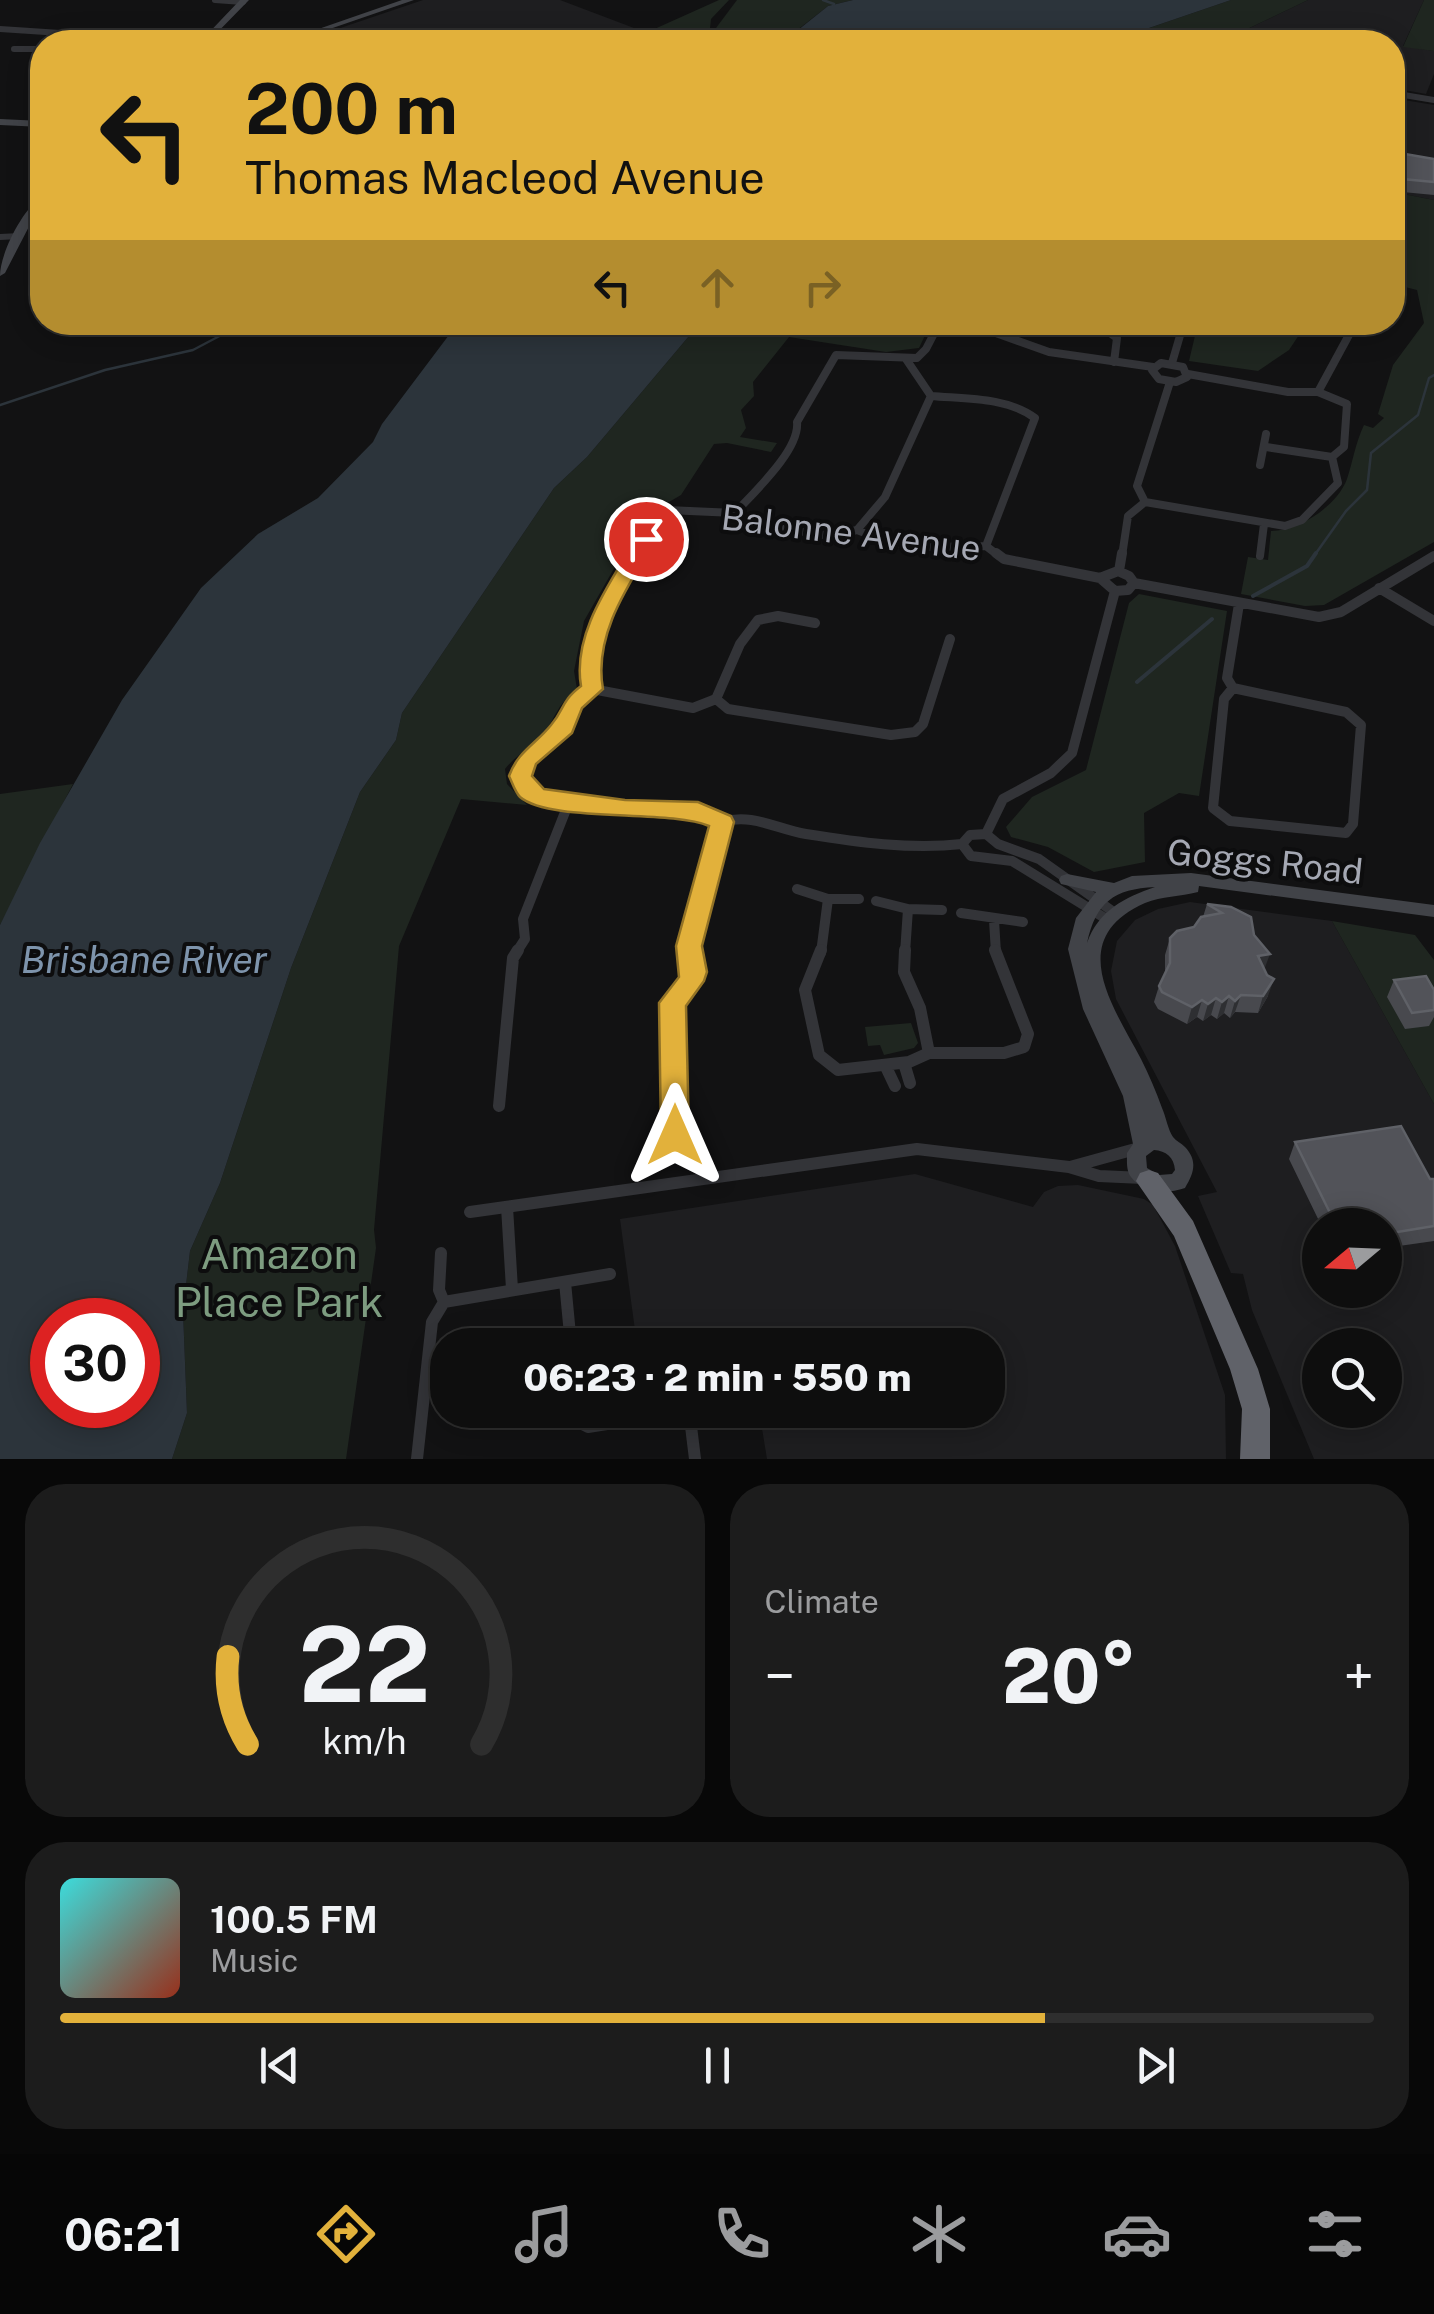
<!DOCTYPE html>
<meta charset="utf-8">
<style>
body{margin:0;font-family:"Public Sans",sans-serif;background:#1c1c1c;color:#f1f3f6;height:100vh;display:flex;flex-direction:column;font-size:38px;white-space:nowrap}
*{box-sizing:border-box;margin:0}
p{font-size:32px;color:#9b9c9e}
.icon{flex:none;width:55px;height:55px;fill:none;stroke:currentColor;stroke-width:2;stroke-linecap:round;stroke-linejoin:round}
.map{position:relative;height:1459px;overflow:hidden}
.drawer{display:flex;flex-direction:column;gap:25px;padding:25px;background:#080808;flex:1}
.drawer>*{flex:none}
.top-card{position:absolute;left:30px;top:30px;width:1375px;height:305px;border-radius:40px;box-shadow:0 5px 25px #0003,0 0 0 2px #2e2e2e;background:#e2b13b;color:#111;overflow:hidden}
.needle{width:65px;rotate:251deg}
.fabs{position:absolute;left:1302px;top:1208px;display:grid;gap:20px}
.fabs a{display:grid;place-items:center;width:100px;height:100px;border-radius:50%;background:#0e0e0e;box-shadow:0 5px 25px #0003,0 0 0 2px #2e2e2e;font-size:50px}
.speed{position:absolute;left:30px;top:1298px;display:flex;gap:20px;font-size:50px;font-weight:700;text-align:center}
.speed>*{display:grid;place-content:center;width:130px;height:130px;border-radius:50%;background:#0e0e0e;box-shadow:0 5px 25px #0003,0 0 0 2px #2e2e2e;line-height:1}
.speed .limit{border:15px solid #d22;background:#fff;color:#111}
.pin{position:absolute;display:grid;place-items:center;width:85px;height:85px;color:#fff;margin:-42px;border:5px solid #fff;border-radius:50%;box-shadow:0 2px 10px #0007}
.me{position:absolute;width:110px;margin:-55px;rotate:0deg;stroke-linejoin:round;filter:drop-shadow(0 0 8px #0008)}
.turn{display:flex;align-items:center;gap:35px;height:210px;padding:0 50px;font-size:45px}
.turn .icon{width:130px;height:130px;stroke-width:2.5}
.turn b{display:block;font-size:70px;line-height:85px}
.lanes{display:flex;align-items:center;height:95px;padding:0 50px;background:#0003;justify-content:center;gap:50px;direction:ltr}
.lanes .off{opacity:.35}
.big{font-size:75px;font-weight:800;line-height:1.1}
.drawer .card{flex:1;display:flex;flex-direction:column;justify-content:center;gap:15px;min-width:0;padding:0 35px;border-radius:40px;background:#1c1c1c}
.drawer .dial{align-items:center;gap:0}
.dial svg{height:260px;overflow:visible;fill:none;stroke:#2e2e2e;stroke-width:7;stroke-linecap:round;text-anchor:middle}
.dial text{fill:#f1f3f6;stroke:none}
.song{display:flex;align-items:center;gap:30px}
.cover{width:120px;height:120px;border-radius:15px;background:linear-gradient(135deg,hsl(180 70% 55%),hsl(10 70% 35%))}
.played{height:10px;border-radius:5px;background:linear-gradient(90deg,#e2b13b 75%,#2e2e2e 75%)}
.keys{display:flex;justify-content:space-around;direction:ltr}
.heat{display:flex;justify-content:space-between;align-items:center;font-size:55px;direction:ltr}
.drawer .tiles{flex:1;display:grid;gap:25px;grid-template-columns:1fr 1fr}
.card:last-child{grid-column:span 2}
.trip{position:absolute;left:430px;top:1328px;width:575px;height:100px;border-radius:40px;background:#0e0e0e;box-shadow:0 5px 25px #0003,0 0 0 2px #2e2e2e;font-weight:800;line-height:100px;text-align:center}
.tab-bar{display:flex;height:160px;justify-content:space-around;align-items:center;background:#060606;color:#9b9c9e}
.tab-bar .icon{width:70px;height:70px}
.tab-bar .current{color:#e2b13b}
.tab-bar b{font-size:45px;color:#f1f3f6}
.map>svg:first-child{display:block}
</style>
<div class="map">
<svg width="1434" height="1459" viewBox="0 0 1434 1459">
<rect width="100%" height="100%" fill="#121213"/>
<path fill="#1e1e20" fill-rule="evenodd" d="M423,0h137l74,28 -30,14h-305z
M1308,0h116l-21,46 31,5v23l-8,20 -33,-6 -1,-46h-172z
M1392,98l42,7v95l-41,-8z
M1190,902l142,19 102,183v355h-120l-62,-149 -9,-36 -12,-1 -33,-77 19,-4 -101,-193 -5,-28 6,-30 18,-21 23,-11zM1320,1225h65v65h-65zM1320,1345h65v65h-65z
M915,1174l118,33 11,-15 14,-6 20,-1 66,14 9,6 22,41 50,149 1,64h-459l-8,-49h229v-65h-351l-17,-126z"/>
<path fill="#1f2620" d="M719,0h10l-18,19 -1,9h6l21,-28h116l-25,6 -46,36h-178l30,-14 16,3z
M1231,0h77l-88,42h-112z
M1424,0h10v51l-31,-4z
M1393,192l41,8v342l-110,63 -19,1 -64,-12 7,-37 20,3 3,-29c28,0 66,-25 76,-52 6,-18 8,-35 17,-54l9,3 11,-10 -6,-4 15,-49 31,-42 -7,-33 -24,-6z
M700,323h231l-12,25 -33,4 -97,-15 -36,45 1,14 -13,14 5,18 -6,9 37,6 -6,9 -44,-9 -13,1 -33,51 -36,21 -25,42 -36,63 -10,50 3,18c-24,20 -19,27 -35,46 -11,13 -26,20 -37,34l2,15 20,21 -66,-6 -62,147 -25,284 2,18 -30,211h-174l15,-46 -4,-102 7,-60 30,-68 71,-215 69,-176 36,-52 6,-27 152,-225 33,-31z
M1198,323v-1l109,1 -18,27 -31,21 -69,-10z
M1139,594l88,17 -28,185 -20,-3 -35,20 1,49 -51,10 -46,-25 -37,-10 -5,-10 26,-30 54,-27 43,-167z
M73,784l-73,141v-131z
M1332,921l83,14 19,25v144z
M911,1023l7,20 -4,5 -30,7 -4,-10 -12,1 -3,-19z"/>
<path fill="#2c343b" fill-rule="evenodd" d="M853,0h378l-123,42h-325l45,-36z
M458,323h242l-113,134 -33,31 -152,225 -6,27 -36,52 -69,176 -71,215 -30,68 -7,60 4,102 -15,46h-172v-534l40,-82 82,-143 79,-112 57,-54 60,-36 55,-56 9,-18zM138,1320v85h-86v-85z"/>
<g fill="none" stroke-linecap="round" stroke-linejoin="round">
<path stroke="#2c343b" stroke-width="2.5" d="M823,0l11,4
M0,405l105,-35 88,-20 53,-28
M1314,556l32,-45 21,-21 4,-37 47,-38 11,-37 5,-3"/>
<path stroke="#2c343b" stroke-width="4" d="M1253,596l54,-30 9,-13
M1137,682l75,-63"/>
<path stroke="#333438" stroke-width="6" d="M215,0l28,2
M0,29l106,7 5,6
M14,49h23
M1392,93l42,7
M0,237l20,-1"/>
<path stroke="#333438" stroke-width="8" d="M1085,322l14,3 18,13 -3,24
M940,324l53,8 56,20 104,15
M906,359l25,37
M1161,363l22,4 4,10 -11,5 -17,-3 -7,-9z
M1172,363l12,-41
M1318,392l38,-70
M1266,447l66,10
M1260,465l6,-31
M1145,502l140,24 17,-6 36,-37 -6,-26 12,-10 3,-43 -29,-12h-30l-100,-18
M735,513c19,-21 65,-63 62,-91l39,-67 81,3 9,-9 14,-27
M857,530l28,-33 46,-101c33,3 76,1 104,22l-49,128
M638,556l29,-46 68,3 24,12 71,11 27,-6 29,11 34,6 66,-1 13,10
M1122,556l6,-40 17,-14 -8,-16 33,-104
M1260,556l4,-32"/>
<path stroke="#333438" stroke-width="10" d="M640,553c-26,41 -57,85 -48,136l-20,15 -16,34 -30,23 -5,21c56,43 139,12 201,40 31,-9 54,7 84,12 50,8 105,16 156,10
M996,553l8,6 96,19
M1119,571l3,-18
M1100,578l15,13 13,-1 6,-7
M1100,578l18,-7 11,5 5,7
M1134,583l185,34 22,-5 93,-56
M1379,588l55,33
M1233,688l113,24 15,13 -8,99 -7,9 -116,-12 -17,-13 11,-109z
M1233,688l-6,-10 12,-74
M592,689l101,19 23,-9 24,-55 18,-24 20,-4 37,7
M716,699l12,10 163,26 24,-3 8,-8 27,-85
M986,834l17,-35 48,-26 21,-20 43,-162
M962,844l8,-9 16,-1 12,10 41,15 76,54
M962,844l9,12 41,5 96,59
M797,889l31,10h31
M876,901l32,8 34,1
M961,913l62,9
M994,920l2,33
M516,953l9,-14 -2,-20 46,-117
M690,953l-1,-8 33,-123
M821,953l7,-54
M905,953l3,-44"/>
<path stroke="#333438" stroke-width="12" d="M821,950l-16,40 14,65 19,15 71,-8 20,-9h75l20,-6 4,-13 -33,-84
M905,950l-1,22 16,36 9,45
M904,1063l6,20
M886,1067l9,19
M499,1106l14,-148 5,-8
M675,1135l-2,-132c16,-19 22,-28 17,-53
M1070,1167l69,-19
M507,1207l5,82
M470,1212l447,-63 152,18 30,9 44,2
M441,1253l-2,37 5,12
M565,1282l6,63
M578,1410l4,14 6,3 101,-16
M689,1410l6,49
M417,1459l15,-137 12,-20 166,-28"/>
<path fill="#414348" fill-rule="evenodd" d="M240,0h9l-41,42h-8z
M402,0h12l-122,42h-11z
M0,119l42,2v6l-42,-2z
M42,196v9l-6,8 -31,60 -5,3c0,-23 23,-67 42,-80z
M1191,873l243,32v12l-235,-31 -1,6c-18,5 -36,4 -53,11 -81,36 -32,103 -4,156 8,16 15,32 21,49 4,9 6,22 11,29 3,4 8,6 12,10 13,14 9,26 0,41 -18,6 -41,6 -54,-11 -5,-6 -4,-17 -4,-24l6,-9 -10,-48 -40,-87 -15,-60 8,-31 20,-26 -35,-8 -2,-4 2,-4 6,-2 47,9 18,-7zM1155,887c-30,10 -57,24 -68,56 9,-41 27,-54 68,-56zM1154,1150c12,1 20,7 21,20l-3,4 -13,1 -12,-7 -1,-12z"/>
<path fill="#606269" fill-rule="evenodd" d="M1149,1170l9,3 35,48 65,148 12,40v50h-30l2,-50 -12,-40 -56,-133 -38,-55 4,-8z"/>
</g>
<path fill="#48494e" d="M1434,159v36l-42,-4v-13z
M1207,904l47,31 10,34 4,27 -10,17 -23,-1 -5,6 -6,-5 -7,6 -6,-4 -8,6 -6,-4 -10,7 -29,-15 -4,-7 5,-16 6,-13v-18l5,-17 24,-11 9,-10z
M1394,980l40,10v27l-5,9 -24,3 -18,-32z
M1295,1142l135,37h4v62l-49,7v-23h-64l-32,-66z"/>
<path fill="#2e2f32" d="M1270,954l-6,16 -6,-14z
M1274,979l-6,17 -10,17 5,-17z
M1241,995l-6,17 -5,6 5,-17z
M1229,996l-5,17 -7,6 5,-17z
M1216,998l-5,17 -8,6 5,-17z
M1202,1000l-5,17 -10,7 5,-17z"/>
<path fill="#525359" stroke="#5f6167" stroke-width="2.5" d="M1405,154l29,5v23l-42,-4v-5z
M1207,904l24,3 20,10 3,18 16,19 -12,2 9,19 7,4 -11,17 -22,-1 -6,6 -6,-5 -7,6 -6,-4 -8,6 -6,-4 -10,7 -30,-15 -3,-6 11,-23v-25l7,-7 17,-4 7,-10 21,-4z
M1426,976l8,14v20l-22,3 -18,-33z
M1401,1126l29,53h4v47l-49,8v-9h-49l-41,-83z"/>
<path fill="#e2b13b" stroke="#937326" stroke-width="2.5" d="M646,533l10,6c-26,44 -63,95 -53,150l-21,19 -10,25 -36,31 -4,12 12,13 81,11 73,2 33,14 3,6 -32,124 5,26 -3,9 -18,25 3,129 -4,9 -10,3 -10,-3 -4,-9 -2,-132 20,-26 -3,-31 33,-120c-39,-17 -159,-3 -189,-29 -5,-5 -8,-15 -11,-21 9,-25 27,-32 42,-51 14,-16 9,-23 30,-39 -9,-53 30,-104 55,-147z"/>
<g text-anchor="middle" stroke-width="8" stroke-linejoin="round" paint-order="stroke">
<g font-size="35" fill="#a5a8b3" stroke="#0d0d0e">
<text transform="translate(851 533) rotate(7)" y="12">Balonne Avenue</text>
<text transform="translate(1265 862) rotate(6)" y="12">Goggs Road</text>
</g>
<g font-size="38" font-style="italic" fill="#7e94ac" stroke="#0d0d0e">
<text x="144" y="973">Brisbane River</text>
</g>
<g font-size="42" fill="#7d9c80" stroke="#0d0d0e">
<text x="279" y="1269">Amazon<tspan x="279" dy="48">Place Park</tspan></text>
</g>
</g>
</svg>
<div class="fabs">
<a><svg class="needle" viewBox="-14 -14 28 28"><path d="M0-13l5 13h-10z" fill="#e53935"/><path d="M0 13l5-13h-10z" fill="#9b9c9e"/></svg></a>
<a><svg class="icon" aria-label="search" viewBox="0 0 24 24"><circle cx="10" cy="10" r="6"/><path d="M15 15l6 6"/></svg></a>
</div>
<div class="speed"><div class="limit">30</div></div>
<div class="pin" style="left:646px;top:539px;background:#d93025"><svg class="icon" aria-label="arrive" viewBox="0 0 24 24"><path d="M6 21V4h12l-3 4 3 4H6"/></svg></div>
<svg class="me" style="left:675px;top:1135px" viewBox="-20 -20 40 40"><path d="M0-17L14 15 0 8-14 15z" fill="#e2b13b" stroke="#fff" stroke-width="4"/></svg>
<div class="trip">06:23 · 2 min · 550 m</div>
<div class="top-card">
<div class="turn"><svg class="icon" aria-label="left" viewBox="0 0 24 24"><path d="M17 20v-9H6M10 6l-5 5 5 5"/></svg><div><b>200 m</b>Thomas Macleod Avenue</div></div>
<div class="lanes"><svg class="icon" aria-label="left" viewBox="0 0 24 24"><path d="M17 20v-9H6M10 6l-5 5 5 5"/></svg><svg class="icon off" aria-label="ahead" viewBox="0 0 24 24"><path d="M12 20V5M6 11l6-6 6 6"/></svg><svg class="icon off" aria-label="right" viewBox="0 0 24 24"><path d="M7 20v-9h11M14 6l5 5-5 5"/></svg></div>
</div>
</div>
<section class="drawer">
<div class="tiles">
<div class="card dial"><svg viewBox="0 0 100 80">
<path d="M14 69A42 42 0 1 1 86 69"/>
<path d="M14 69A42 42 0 0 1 8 42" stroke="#e2b13b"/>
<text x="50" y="56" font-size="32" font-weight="700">22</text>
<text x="50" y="72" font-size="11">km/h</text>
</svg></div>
<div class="card"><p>Climate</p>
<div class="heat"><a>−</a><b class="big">20°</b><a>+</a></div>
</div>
<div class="card">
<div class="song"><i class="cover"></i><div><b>100.5 FM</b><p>Music</p></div></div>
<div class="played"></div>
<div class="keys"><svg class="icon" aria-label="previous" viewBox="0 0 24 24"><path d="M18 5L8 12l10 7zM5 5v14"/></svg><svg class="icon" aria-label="pause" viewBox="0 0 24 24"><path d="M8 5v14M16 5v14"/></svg><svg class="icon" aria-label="next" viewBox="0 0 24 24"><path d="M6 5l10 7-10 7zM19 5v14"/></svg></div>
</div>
</div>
</section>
<nav class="tab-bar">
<b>06:21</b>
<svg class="icon current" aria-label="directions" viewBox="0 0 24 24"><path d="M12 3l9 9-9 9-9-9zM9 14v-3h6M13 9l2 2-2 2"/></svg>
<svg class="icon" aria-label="music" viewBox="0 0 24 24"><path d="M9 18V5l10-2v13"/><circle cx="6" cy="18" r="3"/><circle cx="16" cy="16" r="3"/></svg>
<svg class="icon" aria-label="phone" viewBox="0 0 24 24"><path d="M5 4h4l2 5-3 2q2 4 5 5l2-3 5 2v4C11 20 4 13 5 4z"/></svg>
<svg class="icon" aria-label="climate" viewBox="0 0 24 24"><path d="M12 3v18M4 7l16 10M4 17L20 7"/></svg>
<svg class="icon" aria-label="car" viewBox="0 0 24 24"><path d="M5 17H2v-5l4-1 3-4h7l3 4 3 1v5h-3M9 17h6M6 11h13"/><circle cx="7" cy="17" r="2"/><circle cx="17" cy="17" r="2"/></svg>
<svg class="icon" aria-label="filters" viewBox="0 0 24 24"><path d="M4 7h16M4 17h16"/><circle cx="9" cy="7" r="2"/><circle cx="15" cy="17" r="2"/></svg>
</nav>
